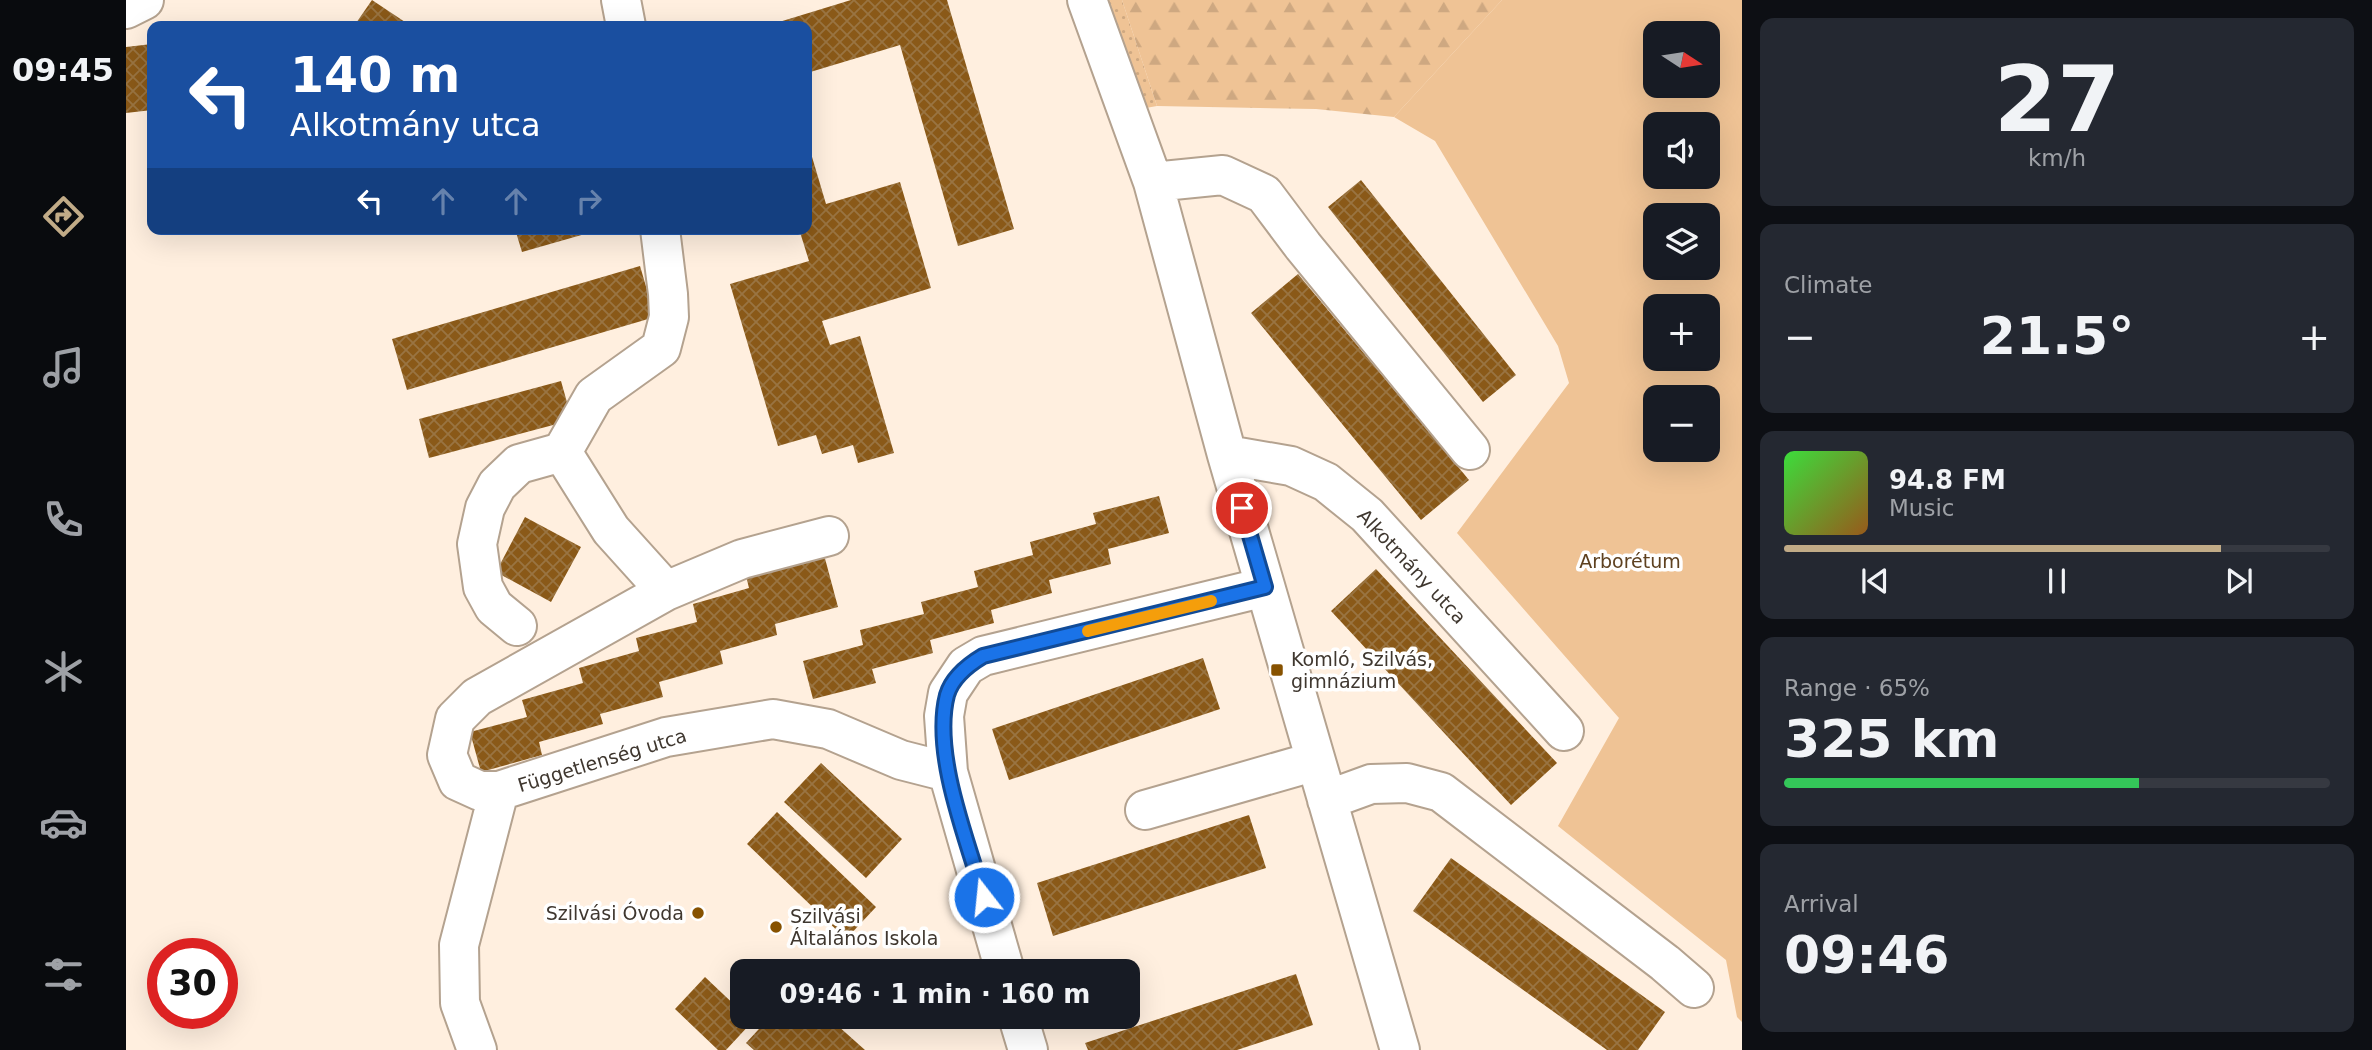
<!DOCTYPE html>
<meta charset="utf-8">
<style>
body{margin:0;font-family:"DejaVu Sans",sans-serif;background:#242831;color:#f1f3f6;height:100vh;display:flex;flex-direction:column;font-size:26px;white-space:nowrap}
*{box-sizing:border-box;margin:0}
p{font-size:23px;color:#9ea1a6}
.icon{flex:none;width:38px;height:38px;fill:none;stroke:currentColor;stroke-width:2;stroke-linecap:round;stroke-linejoin:round}
.map{position:relative;flex:1;overflow:hidden}
.details{display:flex;flex-direction:column;gap:18px;padding:18px;background:#0d0f14;width:630px}
.details>*{flex:none}
.guide{position:absolute;left:21px;top:21px;width:665px;height:214px;border-radius:14px;box-shadow:0 7px 28px #0002;background:#1a4fa0;color:#fff;overflow:hidden}
.needle{width:46px;rotate:102deg}
.tools{position:absolute;left:1517px;top:21px;display:grid;gap:14px}
.tools a{display:grid;place-items:center;width:77px;height:77px;border-radius:14px;background:#171b24;box-shadow:0 7px 28px #0002;font-size:35px}
.speed{position:absolute;left:21px;top:938px;display:flex;gap:14px;font-size:35px;font-weight:700;text-align:center}
.speed>*{display:grid;place-content:center;width:91px;height:91px;border-radius:50%;background:#171b24;box-shadow:0 7px 28px #0002;line-height:1}
.speed .limit{border:10px solid #d22;background:#fff;color:#111}
.pin{position:absolute;display:grid;place-items:center;width:60px;height:60px;color:#fff;margin:-30px;border:4px solid #fff;border-radius:50%;box-shadow:0 2px 7px #0007}
.me{position:absolute;width:77px;margin:-38px;rotate:344deg;stroke-linejoin:round;filter:drop-shadow(0 0 5px #0008)}
.turn{display:flex;align-items:center;gap:24px;height:147px;padding:0 28px;font-size:32px}
.turn .icon{width:91px;height:91px;stroke-width:2.5}
.turn b{display:block;font-size:49px;line-height:60px}
.lanes{display:flex;align-items:center;height:66px;padding:0 28px;background:#0003;justify-content:center;gap:35px;direction:ltr}
.lanes .off{opacity:.35}
.big{font-size:52px;font-weight:700;line-height:1.1}
.details .tile{flex:1;display:flex;flex-direction:column;justify-content:center;gap:10px;min-width:0;padding:0 24px;border-radius:14px;background:#242831}
.details .dial{align-items:center;gap:0}
.dial b{font-size:91px;line-height:1}
.song{display:flex;align-items:center;gap:21px}
.cover{width:84px;height:84px;border-radius:10px;background:linear-gradient(135deg,hsl(120 70% 55%),hsl(30 70% 35%))}
.played{height:7px;border-radius:4px;background:linear-gradient(90deg,#c1ab87 80%,#363941 80%)}
.keys{display:flex;justify-content:space-around;direction:ltr}
.heat{display:flex;justify-content:space-between;align-items:center;font-size:38px;direction:ltr}
.charge{height:10px;border-radius:5px;background:linear-gradient(90deg,#34c759 65%,#363941 0)}
.trip{position:absolute;left:604px;top:959px;width:410px;height:70px;border-radius:14px;background:#171b24;box-shadow:0 7px 28px #0002;font-weight:700;line-height:70px;text-align:center}
main{display:flex;flex:1;min-height:0}
.tabs{display:flex;flex-direction:column;width:126px;justify-content:space-around;align-items:center;background:#090b0e;color:#9ea1a6}
.tabs .icon{width:49px;height:49px}
.tabs .current{color:#c1ab87}
.tabs b{font-size:32px;color:#f1f3f6}
.map>svg:first-child{display:block}
</style>
<main>
<nav class="tabs">
<b>09:45</b>
<svg class="icon current" aria-label="directions" viewBox="0 0 24 24"><path d="M12 3l9 9-9 9-9-9zM9 14v-3h6M13 9l2 2-2 2"/></svg>
<svg class="icon" aria-label="music" viewBox="0 0 24 24"><path d="M9 18V5l10-2v13"/><circle cx="6" cy="18" r="3"/><circle cx="16" cy="16" r="3"/></svg>
<svg class="icon" aria-label="phone" viewBox="0 0 24 24"><path d="M5 4h4l2 5-3 2q2 4 5 5l2-3 5 2v4C11 20 4 13 5 4z"/></svg>
<svg class="icon" aria-label="climate" viewBox="0 0 24 24"><path d="M12 3v18M4 7l16 10M4 17L20 7"/></svg>
<svg class="icon" aria-label="car" viewBox="0 0 24 24"><path d="M5 17H2v-5l4-1 3-4h7l3 4 3 1v5h-3M9 17h6M6 11h13"/><circle cx="7" cy="17" r="2"/><circle cx="17" cy="17" r="2"/></svg>
<svg class="icon" aria-label="filters" viewBox="0 0 24 24"><path d="M4 7h16M4 17h16"/><circle cx="9" cy="7" r="2"/><circle cx="15" cy="17" r="2"/></svg>
</nav>
<div class="map">
<svg width="1616" height="1050" viewBox="0 0 1616 1050">
<defs>
<pattern id="grass-dots" width="8" height="8" patternUnits="userSpaceOnUse" patternTransform="scale(1.75)"><rect width="8" height="8" fill="#efc395"/><path d="M2 2h.1M6 6h.1" fill="none" stroke="#cea881" stroke-width="1.8" stroke-linecap="round"/></pattern>
<pattern id="forest-firs" width="22" height="20" patternUnits="userSpaceOnUse" patternTransform="scale(1.75)"><rect width="22" height="20" fill="#efc395"/><path d="M5 1l3.5 6h-7zM16 11l3.5 6h-7z" fill="#cea881"/></pattern>
<pattern id="building-cross-hatch" width="8" height="8" patternUnits="userSpaceOnUse" patternTransform="scale(1.75)"><rect width="8" height="8" fill="#8a5918"/><path d="M0 0l8 8M0 8l8-8" fill="none" stroke="#997442"/></pattern>
</defs>
<rect width="100%" height="100%" fill="#ffefdf"/>
<path fill="url(#grass-dots)" d="M983,0h13l35,106 -17,3z"/>
<path fill="url(#forest-firs)" d="M996,0h380l-108,117 -78,-8 -159,-3z"/>
<path fill="#efc395" fill-rule="evenodd" d="M1376,0h240v1022l-5,-5 -11,-57 -168,-134 61,-108 -162,-185 112,-150 -11,-37 -123,-205 -41,-24zM1530,33h52v53h-52zM1530,124h52v53h-52zM1530,215h52v53h-52zM1530,306h52v53h-52zM1530,397h52v53h-52z"/>
<path fill="url(#building-cross-hatch)" d="M246,0l39,26h-57z
M725,0h96l67,229 -56,17 -58,-201 -93,28v-47h-41z
M26,44v66l-26,3v-66z
M681,140l19,64 74,-22 31,106 -109,33 8,24 30,-9 34,117 -36,10 -5,-18 -31,9 -6,-19 -38,11 -48,-162 79,-23 -10,-32h8z
M1235,180l155,195 -33,27 -155,-195z
M389,229h84v1l-77,22z
M514,266l15,51 -248,73 -15,-51z
M1172,274l171,206 -48,40 -170,-207z
M435,381l11,39 -143,38 -10,-39z
M1033,496l10,37 -61,16 3,15 -62,16 3,13 -61,17 3,13 -64,17 3,13 -61,16 4,14 -63,16 -10,-38 60,-16 -3,-15 64,-16 -3,-12 57,-15 -4,-16 59,-16 -3,-13 66,-18 -3,-11z
M399,517l56,30 -30,55 -55,-30z
M697,551l15,56 -63,17 2,11 -57,16 3,13 -64,18 4,15 -63,17 3,10 -64,18 3,13 -61,17 -11,-40 57,-15 -5,-17 61,-17 -4,-15 60,-17 -3,-13 61,-16 -4,-18 56,-16 -4,-16z
M1250,569l181,194 -46,42 -180,-194z
M1077,658l17,51 -211,71 -17,-51z
M695,763l81,76 -36,39 -82,-76z
M651,812l99,95 -30,32 -99,-95z
M1123,815l17,53 -213,68 -16,-53z
M1325,858l214,154 -27,38h-31l-194,-139z
M1170,974l17,51 -76,25h-149l-3,-7z
M579,977l37,35v5h5l5,5 -26,28h-8l-43,-41z
M644,1017h58l37,33h-111l-8,-7z"/>
<g fill="none" stroke-linecap="round" stroke-linejoin="round">
<g stroke="#b4a28f" stroke-width="42">
<path id="minor" d="M495,0l5,26
M961,0l66,182 74,273 173,595
M0,9l18,-9
M1027,182l70,-7 41,19 39,52 167,204
M436,452l49,78 55,61
M1101,455l64,11 35,16 41,33 197,216
M703,536l-87,23 -76,32 -189,106 -22,22 -8,36 11,26 22,10h19l167,-54 107,-18 55,10 73,31 47,12
M391,626l-23,-19 -11,-20 -6,-43 8,-36 12,-23 22,-21 43,-12 32,-56 67,-48 8,-31 -1,-23 -8,-65
M1201,800l44,-16 36,-1 34,9 224,171 29,25
M1019,810l171,-49
M879,971l-57,-199 -4,-56 4,-23 18,-27 17,-10 282,-69
M892,1017l10,33
M351,1050l-17,-47 -1,-58 40,-154"/>
</g>
<use href="#minor" stroke="#fff" stroke-width="38"/>
</g>
<g fill="none" stroke-linecap="round" stroke-linejoin="round">
<g stroke="#114b97" stroke-width="18">
<path id="route" d="M858,897c-17,-57 -52,-144 -37,-202 5,-17 21,-30 36,-39l282,-69 -23,-79"/>
</g>
<use href="#route" stroke="#1a73e8" stroke-width="12"/>
<path stroke="#f59e0b" stroke-width="12" d="M962,631l123,-30"/>
</g>
<g fill="#875200" stroke="#fff" stroke-width="2.5">
<rect x="1144" y="663" width="14" height="14" rx="3.5"/>
<circle cx="572" cy="913" r="7"/>
<circle cx="650" cy="927" r="7"/>
</g>
<g text-anchor="middle" stroke-width="7" stroke-linejoin="round" paint-order="stroke">
<g font-size="19" fill="#5e4120" stroke="#fff">
<text x="1504" y="568">Arborétum</text>
</g>
<g font-size="19" fill="#3f372f" stroke="#fff">
<text transform="translate(1286 566) rotate(47)" y="7">Alkotmány utca</text>
<text transform="translate(476 760) rotate(-17)" y="7">Függetlenség utca</text>
</g>
<g font-size="19" fill="#3f372f" stroke="#fff" text-anchor="start">
<text x="1165" y="666">Komló, Szilvás,<tspan x="1165" dy="22">gimnázium</tspan></text>
<text x="558" y="920" text-anchor="end">Szilvási Óvoda</text>
<text x="664" y="923">Szilvási<tspan x="664" dy="22">Általános Iskola</tspan></text>
</g>
</g>
</svg>
<div class="tools">
<a><svg class="needle" viewBox="-14 -14 28 28"><path d="M0-13l5 13h-10z" fill="#e53935"/><path d="M0 13l5-13h-10z" fill="#9ea1a6"/></svg></a>
<a><svg class="icon" aria-label="sound" viewBox="0 0 24 24"><path d="M4 9h4l5-4v14l-5-4H4zM17 9q2 3 0 6"/></svg></a>
<a><svg class="icon" aria-label="layers" viewBox="0 0 24 24"><path d="M12 4l9 5-9 5-9-5zM3 14l9 5 9-5"/></svg></a>
<a>+</a>
<a>−</a>
</div>
<div class="speed"><div class="limit">30</div></div>
<div class="pin" style="left:1116px;top:508px;background:#d93025"><svg class="icon" aria-label="arrive" viewBox="0 0 24 24"><path d="M6 21V4h12l-3 4 3 4H6"/></svg></div>
<svg class="me" style="left:858px;top:897px" viewBox="-20 -20 40 40"><circle r="17" fill="#1a73e8" stroke="#fff" stroke-width="3"/><path d="M0-11L8 9 0 5-8 9z" fill="#fff"/></svg>
<div class="trip">09:46 · 1 min · 160 m</div>
<div class="guide">
<div class="turn"><svg class="icon" aria-label="left" viewBox="0 0 24 24"><path d="M17 20v-9H6M10 6l-5 5 5 5"/></svg><div><b>140 m</b>Alkotmány utca</div></div>
<div class="lanes"><svg class="icon" aria-label="left" viewBox="0 0 24 24"><path d="M17 20v-9H6M10 6l-5 5 5 5"/></svg><svg class="icon off" aria-label="ahead" viewBox="0 0 24 24"><path d="M12 20V5M6 11l6-6 6 6"/></svg><svg class="icon off" aria-label="ahead" viewBox="0 0 24 24"><path d="M12 20V5M6 11l6-6 6 6"/></svg><svg class="icon off" aria-label="right" viewBox="0 0 24 24"><path d="M7 20v-9h11M14 6l5 5-5 5"/></svg></div>
</div>
</div>
<section class="details">
<div class="tile dial"><b>27</b><p>km/h</p></div>
<div class="tile"><p>Climate</p>
<div class="heat"><a>−</a><b class="big">21.5°</b><a>+</a></div>
</div>
<div class="tile">
<div class="song"><i class="cover"></i><div><b>94.8 FM</b><p>Music</p></div></div>
<div class="played"></div>
<div class="keys"><svg class="icon" aria-label="previous" viewBox="0 0 24 24"><path d="M18 5L8 12l10 7zM5 5v14"/></svg><svg class="icon" aria-label="pause" viewBox="0 0 24 24"><path d="M8 5v14M16 5v14"/></svg><svg class="icon" aria-label="next" viewBox="0 0 24 24"><path d="M6 5l10 7-10 7zM19 5v14"/></svg></div>
</div>
<div class="tile"><p>Range · 65%</p><b class="big">325 km</b><div class="charge"></div></div>
<div class="tile"><p>Arrival</p><b class="big">09:46</b></div>
</section>
</main>
